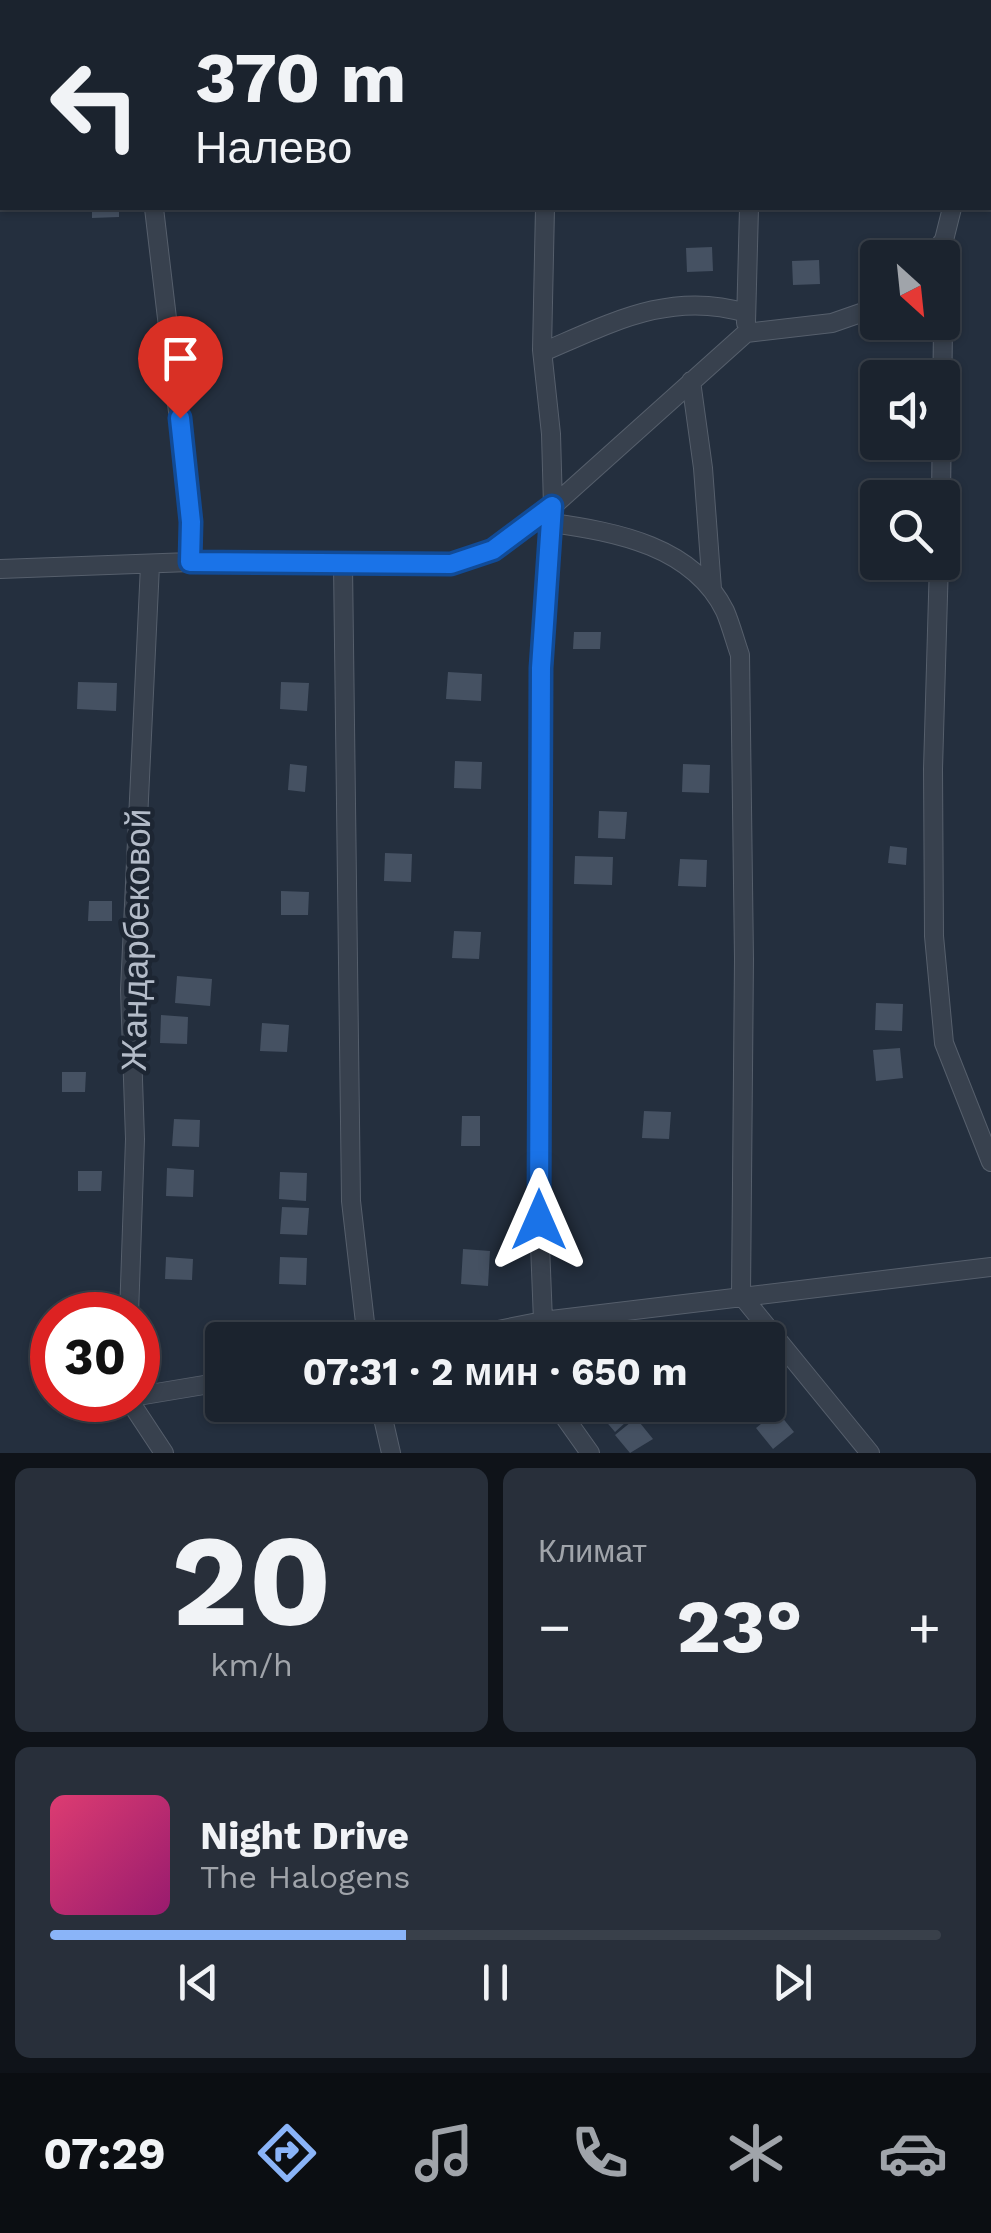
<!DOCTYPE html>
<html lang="ru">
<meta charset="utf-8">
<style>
body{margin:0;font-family:"Work Sans",sans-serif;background:#282f3a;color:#f1f3f6;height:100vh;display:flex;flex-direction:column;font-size:38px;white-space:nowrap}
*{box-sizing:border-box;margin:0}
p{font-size:32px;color:#a0a4aa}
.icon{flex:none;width:55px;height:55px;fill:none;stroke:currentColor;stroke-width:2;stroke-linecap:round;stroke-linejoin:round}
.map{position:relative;height:1453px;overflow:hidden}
.drawer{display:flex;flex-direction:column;gap:15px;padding:15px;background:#0f1319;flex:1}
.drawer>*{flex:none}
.top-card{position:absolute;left:0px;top:0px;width:992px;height:210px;box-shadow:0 2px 8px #0004,0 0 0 2px #39404a;background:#1b232e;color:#f1f3f6;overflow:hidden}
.needle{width:65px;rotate:153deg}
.tools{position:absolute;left:860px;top:240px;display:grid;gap:20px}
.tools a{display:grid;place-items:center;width:100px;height:100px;border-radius:10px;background:#1b232e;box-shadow:0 2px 8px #0004,0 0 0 2px #39404a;font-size:50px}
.speed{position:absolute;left:30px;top:1292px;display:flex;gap:20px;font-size:50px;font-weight:700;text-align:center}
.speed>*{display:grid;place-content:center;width:130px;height:130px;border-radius:50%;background:#1b232e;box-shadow:0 2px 8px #0004,0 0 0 2px #39404a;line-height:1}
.speed .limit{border:15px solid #d22;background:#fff;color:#111}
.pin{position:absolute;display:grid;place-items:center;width:85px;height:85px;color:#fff;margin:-102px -42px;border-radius:50% 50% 50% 0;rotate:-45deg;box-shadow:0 0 10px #0007}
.pin .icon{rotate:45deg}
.me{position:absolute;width:110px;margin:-55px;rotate:0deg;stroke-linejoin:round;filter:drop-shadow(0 0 8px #0008)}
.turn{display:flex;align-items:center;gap:35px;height:210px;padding:0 30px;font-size:45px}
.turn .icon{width:130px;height:130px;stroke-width:2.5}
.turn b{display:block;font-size:70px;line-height:85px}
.big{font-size:75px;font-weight:700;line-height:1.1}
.drawer .tile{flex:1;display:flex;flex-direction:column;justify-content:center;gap:15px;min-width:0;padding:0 35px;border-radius:15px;background:#282f3a}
.drawer .dial{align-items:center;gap:0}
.dial b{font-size:130px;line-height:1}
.song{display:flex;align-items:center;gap:30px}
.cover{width:120px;height:120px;border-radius:15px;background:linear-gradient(135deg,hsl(340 70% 55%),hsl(320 70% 35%))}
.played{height:10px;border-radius:5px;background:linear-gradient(90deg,#8ab4f8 40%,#39404a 40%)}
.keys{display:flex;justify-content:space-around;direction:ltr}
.heat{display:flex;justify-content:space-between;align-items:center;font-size:55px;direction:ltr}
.drawer .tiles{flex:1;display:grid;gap:15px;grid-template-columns:1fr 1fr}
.tile:last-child{grid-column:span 2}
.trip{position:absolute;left:205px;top:1322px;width:580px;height:100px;border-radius:10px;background:#1b232e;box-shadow:0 2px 8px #0004,0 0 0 2px #39404a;font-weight:700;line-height:100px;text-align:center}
.tabs{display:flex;height:160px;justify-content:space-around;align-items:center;background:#0b0e12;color:#a0a4aa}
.tabs .icon{width:70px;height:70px}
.tabs .current{color:#8ab4f8}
.tabs b{font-size:45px;color:#f1f3f6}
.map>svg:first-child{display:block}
</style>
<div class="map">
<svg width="991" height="1453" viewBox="0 0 991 1453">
<rect width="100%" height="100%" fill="#242f3e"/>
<path fill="#455162" d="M92,208h27v9l-27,1z
M712,247l1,24 -26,1 -1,-24z
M819,260l1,24 -27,1 -1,-24z
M574,632h27l-1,17h-27z
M448,672l34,2 -1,27 -35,-2z
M78,682l39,1 -1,28 -39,-2z
M281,682l28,1 -2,28 -27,-2z
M455,761l27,1 -1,27 -27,-1z
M290,764l17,2 -2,26 -17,-2z
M683,764l27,1 -1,28 -27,-1z
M599,811l28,1 -2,27 -27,-1z
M890,846l17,2 -1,17 -18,-2z
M385,853l27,1 -1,28 -27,-1z
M575,856l38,1 -1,28 -38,-1z
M680,859l27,1 -1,27 -28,-1z
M281,891l28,1 -1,23h-27z
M89,901h23v20h-24z
M454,931l27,1 -2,27 -27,-1z
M177,976l35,3 -2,27 -35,-3z
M876,1003l27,1 -1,27 -27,-1z
M161,1015l27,2 -1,27 -27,-1z
M262,1023l27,2 -2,27 -27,-1z
M900,1048l3,30 -27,3 -3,-31z
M62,1072h24l-1,20h-23z
M644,1111l27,1 -2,27 -27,-1z
M462,1116h18v30h-19z
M174,1119l26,1 -1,27 -27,-1z
M167,1168l27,2 -1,27 -27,-1z
M78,1171h24l-1,20h-23z
M280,1172l27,1 -1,28 -27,-2z
M282,1207l27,1 -2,27 -27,-1z
M463,1249l27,2 -2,35 -27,-2z
M166,1257l27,2 -1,21 -27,-1z
M280,1257l27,1 -1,27 -27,-1z
M619,1405h12l6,7 -22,20 -12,-14z
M777,1411l17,21 -21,17 -17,-21z
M636,1418l17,21 -23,14 -15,-18z"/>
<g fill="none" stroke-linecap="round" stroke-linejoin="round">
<g stroke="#565f6c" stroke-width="20">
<path id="minor" d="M351,0v2
M751,0l1,2
M983,0v2
M147,2v-2
M548,2v-2
M990,63l1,1
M990,99l1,-1
M154,208l37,314 -1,40
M930,258l14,-18 8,-32
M746,323l3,-115
M543,352c68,-29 128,-62 203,-39
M691,381l12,87 9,121
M941,498l3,-258
M552,523c64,9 141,23 173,88 6,14 10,30 15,44l4,304 -3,336 129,158
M939,562l-6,207 1,167 10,107 47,119
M343,565l8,636 16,139
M0,569l190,-7 261,1 42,-13 60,-44 193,-173 86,-10 46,-16
M129,1315l6,-176 -5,-149 20,-425
M543,1321l-4,-102 2,-551 12,-162 -2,-72 -9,-84 3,-142
M448,1340l95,-19 448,-54
M138,1396l84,-14
M129,1400l35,53
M380,1405l11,48
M556,1405l34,48"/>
</g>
<use href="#minor" stroke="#38414e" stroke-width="18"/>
</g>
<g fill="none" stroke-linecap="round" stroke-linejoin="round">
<g stroke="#114b97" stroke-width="25">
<path id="route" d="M180,418l11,104 -1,40 261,2 42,-14 59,-44 -11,162 -2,552"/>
</g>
<use href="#route" stroke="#1a73e8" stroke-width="18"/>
</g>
<g text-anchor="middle" stroke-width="9" stroke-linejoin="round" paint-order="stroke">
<g font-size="35" fill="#b4bcc9" stroke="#1d2633">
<text transform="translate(136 940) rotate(-89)" y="12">Жандарбековой</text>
</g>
</g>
</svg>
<div class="tools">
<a><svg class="needle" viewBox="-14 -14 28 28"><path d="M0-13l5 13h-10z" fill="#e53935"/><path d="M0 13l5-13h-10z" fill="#a0a4aa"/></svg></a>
<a><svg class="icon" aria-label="sound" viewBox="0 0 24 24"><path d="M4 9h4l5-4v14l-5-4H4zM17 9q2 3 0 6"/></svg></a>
<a><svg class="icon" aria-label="search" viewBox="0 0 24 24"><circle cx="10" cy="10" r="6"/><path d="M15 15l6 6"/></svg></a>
</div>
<div class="speed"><div class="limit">30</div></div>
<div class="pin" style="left:180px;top:418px;background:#d93025"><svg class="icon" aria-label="arrive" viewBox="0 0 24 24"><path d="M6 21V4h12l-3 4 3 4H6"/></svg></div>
<svg class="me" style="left:539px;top:1220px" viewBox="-20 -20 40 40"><path d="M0-17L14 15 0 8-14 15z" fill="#1a73e8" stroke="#fff" stroke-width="4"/></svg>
<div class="trip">07:31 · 2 мин · 650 m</div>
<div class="top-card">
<div class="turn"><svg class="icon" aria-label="left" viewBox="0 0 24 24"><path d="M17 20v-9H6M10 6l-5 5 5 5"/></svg><div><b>370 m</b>Налево</div></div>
</div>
</div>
<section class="drawer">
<div class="tiles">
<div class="tile dial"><b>20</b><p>km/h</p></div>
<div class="tile"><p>Климат</p>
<div class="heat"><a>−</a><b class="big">23°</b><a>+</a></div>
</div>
<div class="tile">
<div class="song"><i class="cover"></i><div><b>Night Drive</b><p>The Halogens</p></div></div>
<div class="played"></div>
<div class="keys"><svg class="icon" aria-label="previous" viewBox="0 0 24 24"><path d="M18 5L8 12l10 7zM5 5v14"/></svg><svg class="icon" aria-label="pause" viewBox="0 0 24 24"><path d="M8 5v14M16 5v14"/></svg><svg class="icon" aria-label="next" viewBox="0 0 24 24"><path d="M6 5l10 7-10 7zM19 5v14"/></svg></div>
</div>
</div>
</section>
<nav class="tabs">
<b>07:29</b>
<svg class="icon current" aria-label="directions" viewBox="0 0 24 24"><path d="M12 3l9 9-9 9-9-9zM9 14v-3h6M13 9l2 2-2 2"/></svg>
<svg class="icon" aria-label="music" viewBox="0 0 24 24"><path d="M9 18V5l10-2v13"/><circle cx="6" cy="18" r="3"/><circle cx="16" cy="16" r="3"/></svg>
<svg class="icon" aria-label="phone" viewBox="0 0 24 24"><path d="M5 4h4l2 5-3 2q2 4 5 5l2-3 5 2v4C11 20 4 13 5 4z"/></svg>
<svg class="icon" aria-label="climate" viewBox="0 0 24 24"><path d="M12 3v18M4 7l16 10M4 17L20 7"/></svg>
<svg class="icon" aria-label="car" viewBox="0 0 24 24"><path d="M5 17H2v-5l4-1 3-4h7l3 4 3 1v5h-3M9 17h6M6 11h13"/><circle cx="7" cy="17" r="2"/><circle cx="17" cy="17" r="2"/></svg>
</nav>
